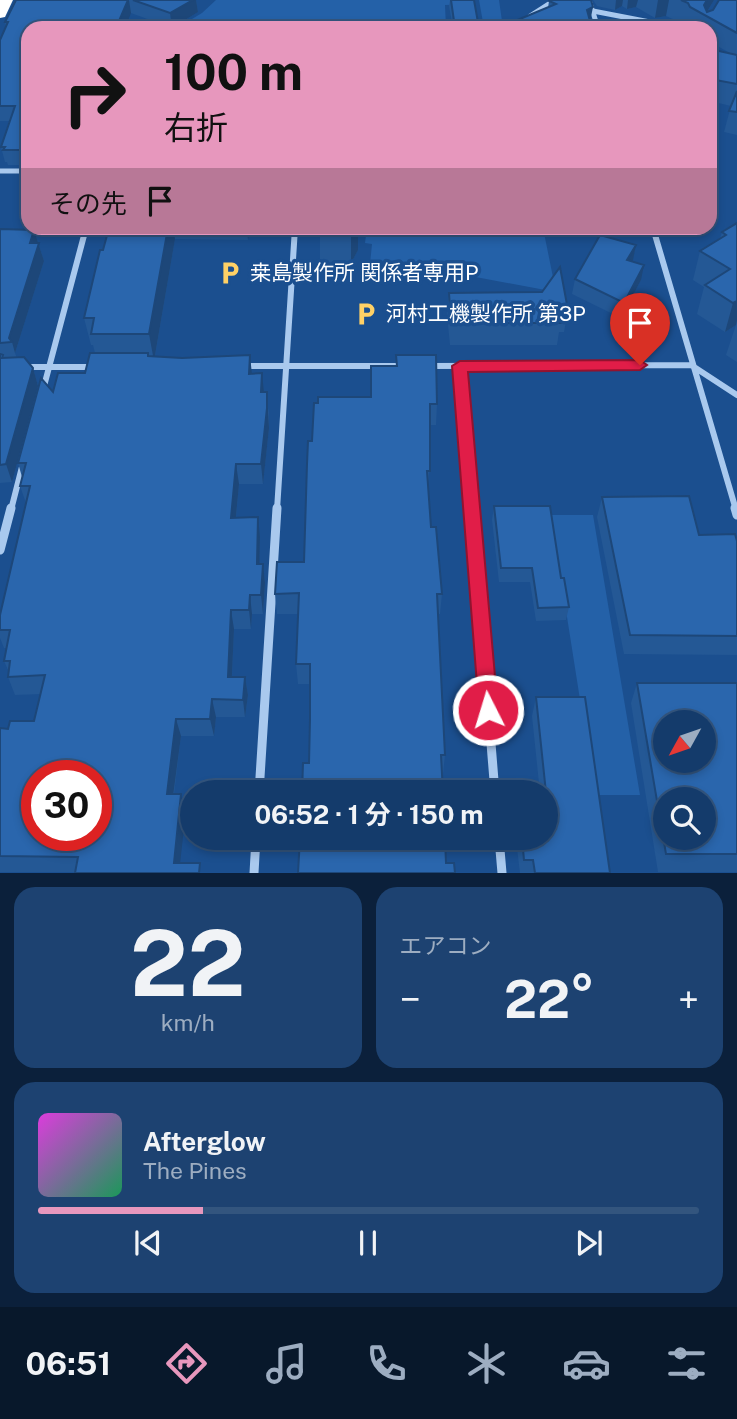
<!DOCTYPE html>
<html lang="ja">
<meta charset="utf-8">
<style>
body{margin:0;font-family:"Public Sans","Noto Sans JP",sans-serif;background:#1d4271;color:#f1f3f6;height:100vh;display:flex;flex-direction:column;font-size:26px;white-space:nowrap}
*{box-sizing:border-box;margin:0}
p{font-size:23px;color:#9dadc1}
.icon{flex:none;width:38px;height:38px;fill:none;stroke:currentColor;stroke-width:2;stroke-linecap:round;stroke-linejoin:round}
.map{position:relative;height:873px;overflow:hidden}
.sheet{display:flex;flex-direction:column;gap:14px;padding:14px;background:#0b203b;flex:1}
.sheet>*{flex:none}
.top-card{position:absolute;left:21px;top:21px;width:696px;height:214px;border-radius:21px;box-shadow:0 4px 10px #0003,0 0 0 2px #33557e;background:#e797bd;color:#111;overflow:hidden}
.needle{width:46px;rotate:230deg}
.fabs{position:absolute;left:653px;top:710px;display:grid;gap:14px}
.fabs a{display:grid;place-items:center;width:63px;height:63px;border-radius:50%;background:#143b6b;box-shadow:0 4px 10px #0003,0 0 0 2px #33557e;font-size:35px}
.speed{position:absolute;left:21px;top:760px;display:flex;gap:14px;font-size:35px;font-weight:700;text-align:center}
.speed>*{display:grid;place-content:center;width:91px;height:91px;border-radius:50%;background:#143b6b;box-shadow:0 4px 10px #0003,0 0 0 2px #33557e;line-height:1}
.speed .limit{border:10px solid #d22;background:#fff;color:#111}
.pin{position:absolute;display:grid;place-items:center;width:60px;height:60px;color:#fff;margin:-72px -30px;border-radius:50% 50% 50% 0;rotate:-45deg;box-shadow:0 0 7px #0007}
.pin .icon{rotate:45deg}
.me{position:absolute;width:77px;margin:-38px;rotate:355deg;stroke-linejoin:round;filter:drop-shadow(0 0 5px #0008)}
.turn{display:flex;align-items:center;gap:24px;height:147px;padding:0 28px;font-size:32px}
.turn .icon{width:91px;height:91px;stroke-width:2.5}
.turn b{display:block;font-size:49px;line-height:60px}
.then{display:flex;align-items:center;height:66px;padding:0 28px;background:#0003;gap:14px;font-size:26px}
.big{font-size:52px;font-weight:700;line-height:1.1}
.sheet .card{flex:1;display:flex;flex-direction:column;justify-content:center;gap:10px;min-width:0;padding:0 24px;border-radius:21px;background:#1d4271}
.sheet .dial{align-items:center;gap:0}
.dial b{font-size:91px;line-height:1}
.song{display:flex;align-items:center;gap:21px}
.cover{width:84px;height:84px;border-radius:10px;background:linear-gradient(135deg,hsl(300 70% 55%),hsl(150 70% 35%))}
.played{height:7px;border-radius:4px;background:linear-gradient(90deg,#e797bd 25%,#33557e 25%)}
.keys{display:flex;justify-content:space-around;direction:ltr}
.heat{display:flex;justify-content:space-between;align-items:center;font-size:38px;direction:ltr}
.sheet .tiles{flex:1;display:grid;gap:14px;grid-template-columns:1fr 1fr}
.card:last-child{grid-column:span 2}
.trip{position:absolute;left:180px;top:780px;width:378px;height:70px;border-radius:35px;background:#143b6b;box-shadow:0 4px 10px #0003,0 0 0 2px #33557e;font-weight:700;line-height:70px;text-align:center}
.dock{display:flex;height:112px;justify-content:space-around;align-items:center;background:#08182b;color:#9dadc1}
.dock .icon{width:49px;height:49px}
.dock .selected{color:#e797bd}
.dock b{font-size:32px;color:#f1f3f6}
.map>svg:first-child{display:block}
</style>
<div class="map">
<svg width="737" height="873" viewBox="0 0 737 873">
<rect width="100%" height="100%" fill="#1b4f8f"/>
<path fill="#2461a8" d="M216,0h257v4l-28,1 1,23h-269l25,-15z
M479,0h20l4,28h-19z
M367,228h176l13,64 -144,-27 -42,-1 2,-20 -7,-1z
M551,515h42l47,280h-45z"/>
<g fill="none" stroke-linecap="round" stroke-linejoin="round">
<path stroke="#a9c9ee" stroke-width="5" d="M589,0l9,28
M593,11l88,17
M530,16l25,-16
M0,171h28"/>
<path stroke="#a9c9ee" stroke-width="6" d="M653,228l83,282
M243,366h160
M429,366l262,-1 46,30
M460,366l12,144
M23,367h72
M43,390l43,-162
M11,510l12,-47
M277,510l18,-282"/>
<path stroke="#a9c9ee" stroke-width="9" d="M472,508l23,285
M735,508l2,7
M0,550l11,-42
M259,793l18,-285
M499,838l3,35
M254,873l2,-35"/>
<path fill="#fff" fill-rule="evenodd" d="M0,0h13l-8,17 -5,1z"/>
</g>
<path fill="#245895" d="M16,0h180l2,12 -26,16 -41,-15 -103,15v137h-20l-1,-3h-2l-4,-15 8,-26h-9v-81l6,-14 -1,-4z
M450,0h24l5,28h-26l-4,-22z
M593,0h121l-7,12 30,-12v135l-13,-3 7,-26 -21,-5v-52l22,5 -22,-12v-14h-23l-3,-4 -18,-8 -11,2 -19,-11 -9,2 -5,-3 -7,4 -18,-4z
M549,1l41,20 2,7h-78l1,-7 33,-13z
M737,223v139l-11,-7 10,-30 -11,7 -28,-18 7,-27 -11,-7 7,-29 20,-12 2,-7z
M109,228h142l-3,12 -73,-1 -20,117 97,18 12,18 5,20v16l-6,56h-24l-3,34 24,19 -1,27h4l2,19 -2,31h-11l-1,15h-17l-2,48h13l3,18 -3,22h-29l-2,19h-33l-7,58h7l5,16 -111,62h-75v-144l8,1 26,-8 7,-27 -26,1 -7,-18 1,-5 -5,-11 2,-13h-2l-4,-10v-23l26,-112 -6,-17 2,-9 -4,-14 35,-71 32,-19 10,-20 -2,-8h-2l-7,-27z
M320,228h48l-10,6v16l-7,13h-31z
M0,229l34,1 10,31 -29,92 2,5 16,10 5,18 -26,96 -12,1z
M636,245l-4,17 9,18 -20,38 -49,-24 3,-15z
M542,292l26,18 -4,22h-5l-2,13h-107l-3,-30 2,-22z
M396,355l41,49 -1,21h-6v35l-2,30 3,37 11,67 -2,20h-2l7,141 -2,19 -134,-11 1,-79h-12l-2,-20 2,-50h-21l-2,-20 29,-32 8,-121 59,-44 25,-31z
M602,497l97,38 38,6v114l-113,-1 -27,-137z
M494,506l67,72 8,29 -3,13 -30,1 -6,-39h-31l-7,-62z
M637,683h100v189h-79l-27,-169z
M536,697l74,176h-90l-3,-25 3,-10h26v-45h-6l-8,-77z"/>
<path fill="#1d4779" d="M128,0h1l2,13 -6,15h-9z
M193,0h3l2,12 -26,16 -2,-15z
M616,0h7l-1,6 -7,4z
M628,0h10l-2,7 -9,2z
M658,0h11l-3,16 -11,2z
M707,0h7l-9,15 -1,-10z
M593,7l-3,15 -3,-12z
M168,228h5l2,11 -21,122 -5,-27z
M247,228h4l-3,12z
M356,228h2v22l-7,13v-27z
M358,228h10l-10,6z
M34,230l10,31 -29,92 -3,-11 -3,-4 21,-95z
M636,245l-3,15 -9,15 3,-15z
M644,265l-3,15 -20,38 3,-15z
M737,301v19l-1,5 -11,7 8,-29z
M250,355l2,20 -3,-1z
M33,368l5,18 -26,96 -6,-18z
M262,373l2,20 -3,-1z
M267,392l2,36 -6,56 -2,-20z
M236,464l3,20 -5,53 -3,-19z
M258,517l2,20 -1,46 -2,-19z
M263,564l2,19 -2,31 -2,-19z
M250,595l2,19 -1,15 -2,-19z
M231,610l3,19 -3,66 -3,-18z
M245,677l3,18 -3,22 -2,-17z
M212,699l4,18 -2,19 -4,-17z
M176,719l5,17 -10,75 -4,-17z
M181,794l5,16 -7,63 -5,-10z"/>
<path fill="#2a66ad" stroke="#1d4779" stroke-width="2" fill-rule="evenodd" d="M16,0h112l-12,28h-88v122h-25l2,-3h-4l14,-41h-15v-66l8,-18h-3z
M133,0h60l-23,13z
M451,0h23l5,28h-24z
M550,0h41l2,7 -6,3 5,18h-76l-1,-7 41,-17 -7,-3z
M681,0h26l-3,5 3,7 6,-2 6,-10h18v33l-47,-26 -2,-4z
M710,49l27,6v29l-27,-5z
M737,91v21l-8,-1z
M737,223v78l-4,2 -28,-18 25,-16 -30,-18 26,-16 -4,-3z
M109,228h59l-19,106h-58l3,-16h-10l16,-68h3z
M320,228h36l-5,8h-32z
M0,229l34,1 -4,13h9l-30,95 3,4 -12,1z
M600,235l36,10 -9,15 17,5 -20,38 -49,-24z
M560,267l8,43h-10l3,13h-110l-2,-30 93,-1z
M90,353h58v3l34,2 68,-3 -1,19 13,-1 -1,19h6v16l-6,56h-25l-5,54 27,-1 -1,47h6l-2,31h-11l-1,15h-18l-3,67h17l-2,23 -31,-1 -2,20h-34l-9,75h14l-7,69h26l-1,10h-124l3,-16 -78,-1v-128l8,1 2,-8h24l11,-46 -37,2 2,-16h-6l6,-31h-10v-15l30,-129h-10l6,-23h-8l23,-85 12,14 5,-19h27zM37,775h59v60h-59z
M0,354l3,1 -1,3 22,-1 9,11 -27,96 -6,1z
M396,355h40l1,49h-7v67h-3l4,56h5l6,67h-5l8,161h-4l2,38h-141l1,-30h6l1,-44v-55h-14l3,-71 -24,1 2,-32h27l3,-98 1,-23h4l2,-38h4v-6h53v-31h26z
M689,496l10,39 36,-1 2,7v95l-107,-1 -28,-138z
M494,506h56l11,72h3l5,29 -31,1 -6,-40h-31z
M637,683h100v171h-71zM665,723h39v38h-39zM665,800h39v38h-39z
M536,697h49l25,176h-75l-2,-13h-9l-2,-22h24v-7h4z
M300,838h145l1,25h8l1,10h-157z"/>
<path fill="#e11d48" stroke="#92132f" stroke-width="2" d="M640,360l7,5 -7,5 -172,2 30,338 -3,6 -7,3 -7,-3 -2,-6 -27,-344 8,-5z"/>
<defs>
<g id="parking-bare" transform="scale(1.89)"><path d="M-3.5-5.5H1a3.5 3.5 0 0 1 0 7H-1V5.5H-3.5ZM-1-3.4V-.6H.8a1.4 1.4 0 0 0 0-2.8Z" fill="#ffd166" stroke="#1b4f8f" stroke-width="2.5" paint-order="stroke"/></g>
</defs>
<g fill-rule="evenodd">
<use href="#parking-bare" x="230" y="273"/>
<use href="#parking-bare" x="366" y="314"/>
</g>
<g text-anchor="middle" stroke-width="7" stroke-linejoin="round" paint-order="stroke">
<g font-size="21" fill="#fff" stroke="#1b4f8f" text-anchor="start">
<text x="250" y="280">桒島製作所 関係者専用P</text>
<text x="386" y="321">河村工機製作所 第3P</text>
</g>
</g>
</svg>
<div class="fabs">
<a><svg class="needle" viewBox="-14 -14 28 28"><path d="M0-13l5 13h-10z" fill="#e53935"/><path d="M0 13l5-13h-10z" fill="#9dadc1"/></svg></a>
<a><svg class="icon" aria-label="search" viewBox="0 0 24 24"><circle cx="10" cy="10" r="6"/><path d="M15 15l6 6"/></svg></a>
</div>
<div class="speed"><div class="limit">30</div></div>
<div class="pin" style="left:640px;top:365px;background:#d93025"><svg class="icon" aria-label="arrive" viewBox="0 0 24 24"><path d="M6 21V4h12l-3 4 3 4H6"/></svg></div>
<svg class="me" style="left:488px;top:710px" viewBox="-20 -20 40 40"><circle r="17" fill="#e11d48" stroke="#fff" stroke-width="3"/><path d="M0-11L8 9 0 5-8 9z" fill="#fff"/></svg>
<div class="trip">06:52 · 1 分 · 150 m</div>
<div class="top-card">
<div class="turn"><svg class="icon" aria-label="right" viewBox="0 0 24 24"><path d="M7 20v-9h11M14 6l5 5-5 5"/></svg><div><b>100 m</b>右折</div></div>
<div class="then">その先<svg class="icon" aria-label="arrive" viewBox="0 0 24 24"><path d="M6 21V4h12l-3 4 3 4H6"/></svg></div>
</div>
</div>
<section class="sheet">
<div class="tiles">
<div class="card dial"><b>22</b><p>km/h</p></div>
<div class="card"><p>エアコン</p>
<div class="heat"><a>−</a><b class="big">22°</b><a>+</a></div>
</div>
<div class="card">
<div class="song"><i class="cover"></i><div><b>Afterglow</b><p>The Pines</p></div></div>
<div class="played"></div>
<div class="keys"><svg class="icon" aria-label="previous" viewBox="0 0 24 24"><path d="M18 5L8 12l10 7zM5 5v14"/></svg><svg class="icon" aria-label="pause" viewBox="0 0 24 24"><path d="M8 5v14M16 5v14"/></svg><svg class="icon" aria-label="next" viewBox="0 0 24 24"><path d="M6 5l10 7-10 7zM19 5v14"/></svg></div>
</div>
</div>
</section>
<nav class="dock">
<b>06:51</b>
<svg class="icon selected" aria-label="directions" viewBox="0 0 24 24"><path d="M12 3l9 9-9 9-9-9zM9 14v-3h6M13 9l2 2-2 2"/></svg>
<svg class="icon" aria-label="music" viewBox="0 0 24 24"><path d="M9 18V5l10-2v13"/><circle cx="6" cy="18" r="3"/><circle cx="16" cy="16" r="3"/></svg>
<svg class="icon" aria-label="phone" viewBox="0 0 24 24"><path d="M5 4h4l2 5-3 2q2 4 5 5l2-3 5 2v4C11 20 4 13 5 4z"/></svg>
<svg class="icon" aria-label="climate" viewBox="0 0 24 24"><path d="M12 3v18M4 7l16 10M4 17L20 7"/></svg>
<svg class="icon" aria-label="car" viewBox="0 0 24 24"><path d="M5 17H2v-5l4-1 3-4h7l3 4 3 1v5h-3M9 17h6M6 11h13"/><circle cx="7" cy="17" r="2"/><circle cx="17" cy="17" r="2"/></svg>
<svg class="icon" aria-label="filters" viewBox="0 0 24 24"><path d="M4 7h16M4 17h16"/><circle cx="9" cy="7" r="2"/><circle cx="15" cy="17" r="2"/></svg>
</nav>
